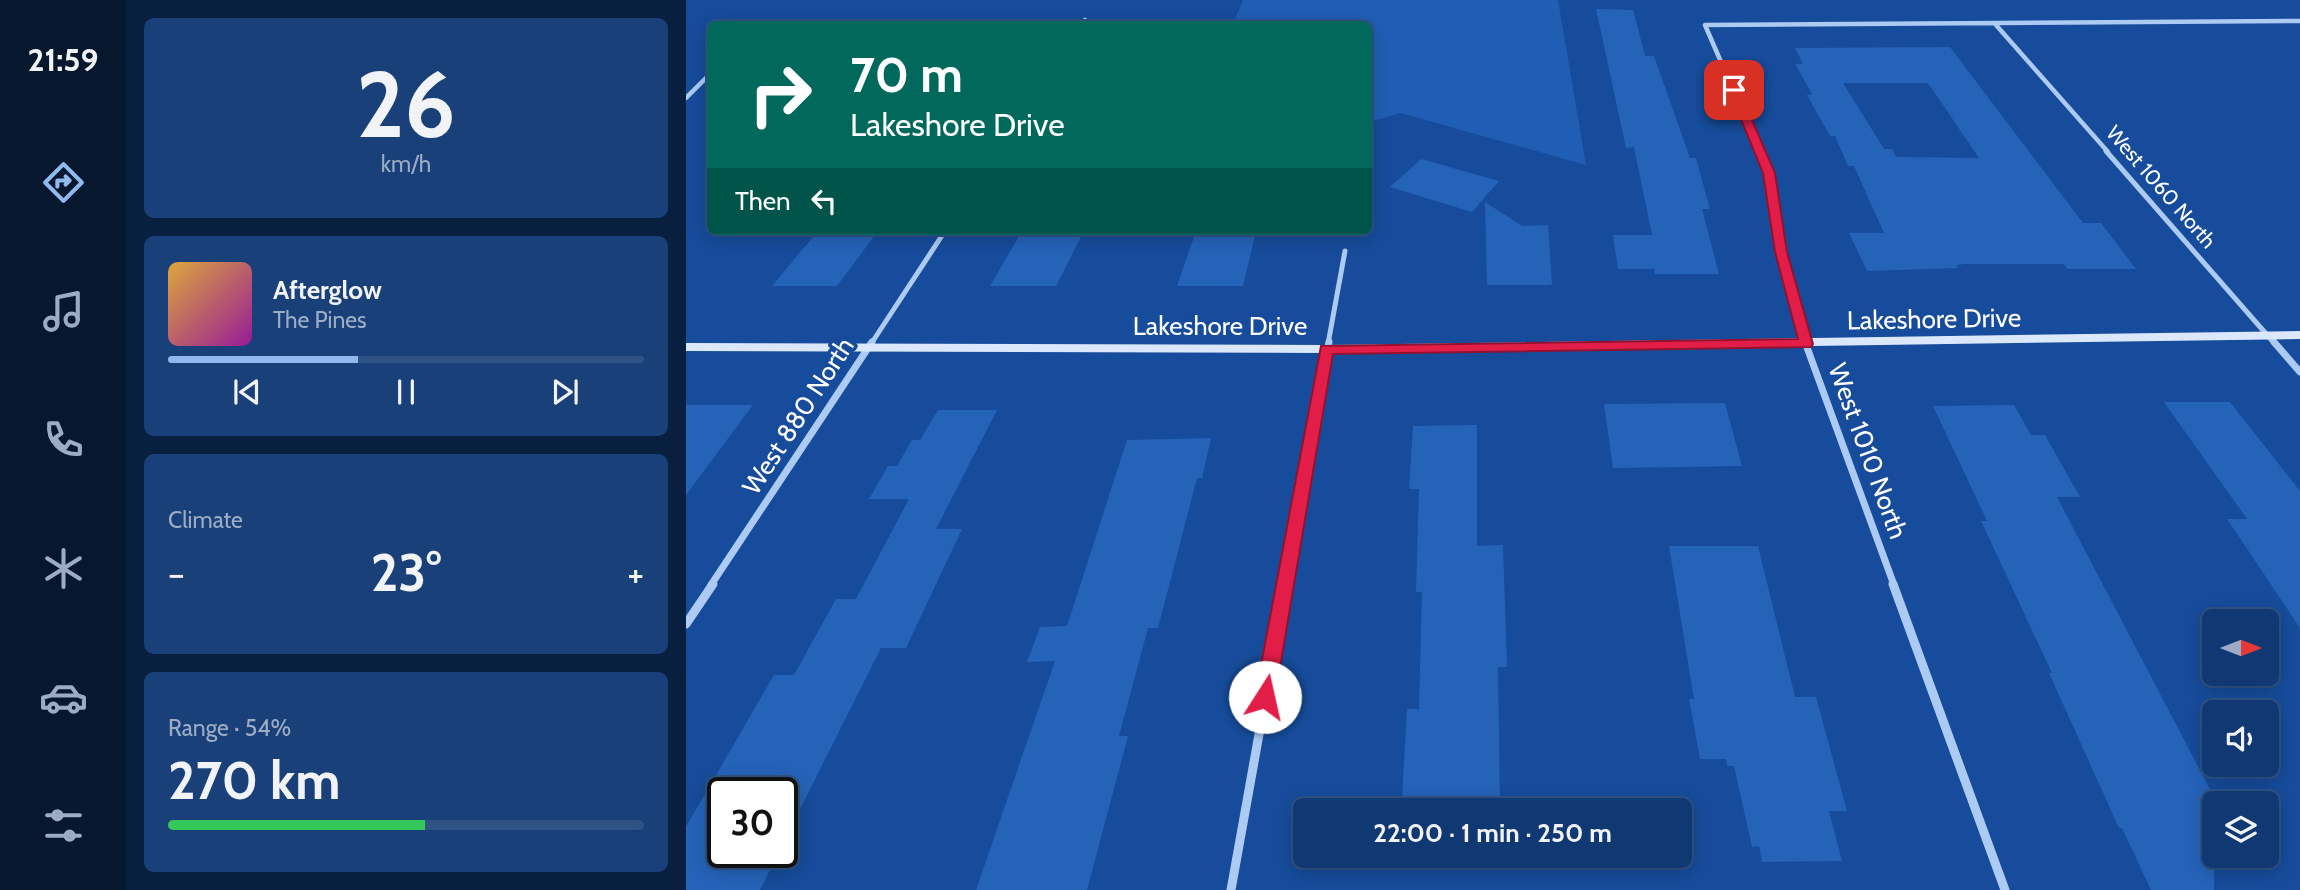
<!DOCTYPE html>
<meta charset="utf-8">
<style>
body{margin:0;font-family:Cabin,sans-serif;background:#194079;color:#f1f3f6;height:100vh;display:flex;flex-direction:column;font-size:26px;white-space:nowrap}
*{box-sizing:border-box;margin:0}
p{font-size:23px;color:#9cacc5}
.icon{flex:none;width:38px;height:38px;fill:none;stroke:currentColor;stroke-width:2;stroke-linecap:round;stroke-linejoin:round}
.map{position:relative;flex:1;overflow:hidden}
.side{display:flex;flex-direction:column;gap:18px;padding:18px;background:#091f40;width:560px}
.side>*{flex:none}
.guide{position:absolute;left:21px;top:21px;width:665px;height:214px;border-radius:10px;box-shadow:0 4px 18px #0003,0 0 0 2px #305386;background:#00695c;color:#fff;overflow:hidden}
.needle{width:46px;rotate:90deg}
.fabs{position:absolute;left:1516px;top:609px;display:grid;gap:14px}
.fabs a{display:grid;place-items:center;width:77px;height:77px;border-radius:10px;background:#103974;box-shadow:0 4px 18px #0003,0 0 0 2px #305386;font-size:35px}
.speed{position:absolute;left:21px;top:777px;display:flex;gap:14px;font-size:35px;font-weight:700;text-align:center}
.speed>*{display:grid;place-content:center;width:91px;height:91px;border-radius:50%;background:#103974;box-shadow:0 4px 18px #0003,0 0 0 2px #305386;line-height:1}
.speed .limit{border:4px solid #111;border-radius:10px;background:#fff;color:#111}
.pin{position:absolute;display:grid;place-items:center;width:60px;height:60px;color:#fff;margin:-30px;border-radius:14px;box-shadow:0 4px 10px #0006}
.me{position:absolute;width:77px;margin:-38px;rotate:10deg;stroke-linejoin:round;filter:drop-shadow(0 0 5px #0008)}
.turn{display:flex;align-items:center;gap:24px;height:147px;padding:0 28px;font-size:32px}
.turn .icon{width:91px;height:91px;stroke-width:2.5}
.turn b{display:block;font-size:49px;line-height:60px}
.then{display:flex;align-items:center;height:66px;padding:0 28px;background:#0003;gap:14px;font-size:26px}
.big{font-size:52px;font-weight:700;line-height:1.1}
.side .tile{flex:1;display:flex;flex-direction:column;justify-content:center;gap:10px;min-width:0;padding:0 24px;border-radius:10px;background:#194079}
.side .dial{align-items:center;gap:0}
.dial b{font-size:91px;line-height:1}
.song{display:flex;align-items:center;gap:21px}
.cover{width:84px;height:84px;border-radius:10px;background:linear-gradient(135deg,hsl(40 70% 55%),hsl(300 70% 35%))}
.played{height:7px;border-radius:4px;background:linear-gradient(90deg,#90b9f0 40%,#305386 40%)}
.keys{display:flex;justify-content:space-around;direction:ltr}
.heat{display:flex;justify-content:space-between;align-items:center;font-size:38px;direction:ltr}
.charge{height:10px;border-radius:5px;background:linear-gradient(90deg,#34c759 54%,#305386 0)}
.trip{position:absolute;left:607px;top:798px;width:399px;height:70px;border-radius:10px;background:#103974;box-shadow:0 4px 18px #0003,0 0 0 2px #305386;font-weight:700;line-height:70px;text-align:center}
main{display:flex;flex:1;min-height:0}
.tabs{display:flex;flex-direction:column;width:126px;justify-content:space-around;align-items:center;background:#06172e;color:#9cacc5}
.tabs .icon{width:49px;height:49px}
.tabs .active{color:#90b9f0}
.tabs b{font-size:32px;color:#f1f3f6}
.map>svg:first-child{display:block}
</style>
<main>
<nav class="tabs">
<b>21:59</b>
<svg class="icon active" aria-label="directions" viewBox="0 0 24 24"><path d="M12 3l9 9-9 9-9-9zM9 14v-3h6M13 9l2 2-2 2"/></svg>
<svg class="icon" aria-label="music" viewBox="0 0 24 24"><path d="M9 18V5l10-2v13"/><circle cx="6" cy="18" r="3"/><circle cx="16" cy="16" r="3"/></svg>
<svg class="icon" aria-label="phone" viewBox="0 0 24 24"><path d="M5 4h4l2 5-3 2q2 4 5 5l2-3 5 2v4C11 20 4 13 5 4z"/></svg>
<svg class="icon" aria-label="climate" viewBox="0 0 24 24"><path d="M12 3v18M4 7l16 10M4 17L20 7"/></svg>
<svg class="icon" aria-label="car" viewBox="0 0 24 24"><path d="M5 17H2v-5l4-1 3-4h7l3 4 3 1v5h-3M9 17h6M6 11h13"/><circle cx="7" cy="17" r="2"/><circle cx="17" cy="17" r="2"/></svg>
<svg class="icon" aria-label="filters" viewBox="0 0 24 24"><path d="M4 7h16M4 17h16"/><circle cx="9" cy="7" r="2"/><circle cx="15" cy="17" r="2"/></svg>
</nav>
<section class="side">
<div class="tile dial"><b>26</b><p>km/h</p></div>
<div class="tile">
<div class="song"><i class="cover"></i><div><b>Afterglow</b><p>The Pines</p></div></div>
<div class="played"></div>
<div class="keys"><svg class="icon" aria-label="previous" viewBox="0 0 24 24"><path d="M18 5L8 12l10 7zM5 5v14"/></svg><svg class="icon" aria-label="pause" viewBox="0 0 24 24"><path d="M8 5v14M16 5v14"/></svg><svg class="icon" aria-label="next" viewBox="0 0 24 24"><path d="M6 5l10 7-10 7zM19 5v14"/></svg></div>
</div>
<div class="tile"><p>Climate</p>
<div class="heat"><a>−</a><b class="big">23°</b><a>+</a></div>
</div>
<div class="tile"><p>Range · 54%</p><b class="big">270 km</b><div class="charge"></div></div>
</section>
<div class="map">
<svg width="1614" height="890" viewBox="0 0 1614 890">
<rect width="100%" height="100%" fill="#164c9b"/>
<path fill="#1f5eb4" d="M557,0h315l28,165 -185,-52 -32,9 -1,-98h-135z"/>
<path fill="#2563b9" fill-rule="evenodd" d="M910,9l37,1 12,46h9l36,102h6l14,51h-8l17,65h-64l-1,-5h-36l-5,-34h39l-18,-88 -8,1z
M1264,47l133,176h18l35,46h-68l-5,-5h-98l-9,1 2,3 -91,3 -18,-38h35l-30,-67h-6l-13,-30h-5l-23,-41 5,-1 -17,-30h8l-8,-16zM1157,83h85l51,75 -83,-1 -4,-8h-8z
M735,159l78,22 -27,31 -82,-25z
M799,202l37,24 26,-1 4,60h-65z
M132,231h60l-41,55h-65z
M336,231h62l-28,55h-66z
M510,231h60l-13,55h-66z
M1478,402h66l70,89v137l-73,-109h20z
M1039,403l17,63 -129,2 -9,-64z
M0,405h67l-67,90z
M1328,405l17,30h14l35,62h-23l157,300v93h-63l-29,-62h-3l-70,-155h3l-71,-152h6l-54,-115z
M252,410h59l-61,119h26l-56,119h-25l-99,197v-52h-59v59h56l-19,38h-74v-63l88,-152h20l42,-76h20l53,-100h-40l19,-33h9l15,-26h8z
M791,425v121l26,-1 4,122h-9l2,143h-87l1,-11h-12l5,-90h12l3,-117h-6l3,-103h-10l4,-63z
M525,438l-9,40h-5l-39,150h-10l-29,108h9l-41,154h-111l79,-229 -28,1 13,-35 27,-1 60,-186z
M983,546h89l37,151h21l31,114h-18l13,50 -80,1 -3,-16 -7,1 -18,-81h-7l-1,-7h-26l-11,-60h5z
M726,856h89v9l-90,1z"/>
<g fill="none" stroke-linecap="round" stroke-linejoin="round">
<path stroke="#accaf2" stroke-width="4.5" d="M396,24l3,-4
M1310,25l112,127
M0,98l24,-24
M1074,152l-55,-127 595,-4"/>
<path stroke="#accaf2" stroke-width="5" d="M1073,151l10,22 12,79 25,92
M1420,151l169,193
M185,344l74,-113
M642,344l17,-93"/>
<path stroke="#accaf2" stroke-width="7" d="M1119,342l89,243
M1588,342l26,30
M25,585l161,-243
M599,585l44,-243"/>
<path stroke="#accaf2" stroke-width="9" d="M1207,584l112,306
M0,624l27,-40
M545,890l55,-306"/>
<path fill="#dbe8fc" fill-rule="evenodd" d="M1614,331v8l-974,14 -640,-2v-8l640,2z"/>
</g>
<path fill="#e11d48" stroke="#92132f" stroke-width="2" d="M1048,87l5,3 36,83 12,79 26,92 -2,3 -478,7 -58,343 -3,7 -7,3 -7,-3 -3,-7 66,-351 477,-7 -23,-87 -12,-79 -34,-83z"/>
<g text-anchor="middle" stroke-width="7" stroke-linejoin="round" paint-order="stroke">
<g font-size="21" fill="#fff" stroke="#164c9b">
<text transform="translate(1475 187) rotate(49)" y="7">West 1060 North</text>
</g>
<g font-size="26" fill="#fff" stroke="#164c9b">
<text transform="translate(1248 319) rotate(-1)" y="9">Lakeshore Drive</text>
<text x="534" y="335">Lakeshore Drive</text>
<text transform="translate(112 416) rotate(-57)" y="9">West 880 North</text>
<text transform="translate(1182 451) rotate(70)" y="9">West 1010 North</text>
</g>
</g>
</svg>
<div class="fabs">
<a><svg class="needle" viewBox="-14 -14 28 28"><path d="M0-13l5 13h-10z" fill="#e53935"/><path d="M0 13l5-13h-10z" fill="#9cacc5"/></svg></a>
<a><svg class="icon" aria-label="sound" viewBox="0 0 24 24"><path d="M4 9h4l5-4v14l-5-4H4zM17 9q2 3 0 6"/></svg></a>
<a><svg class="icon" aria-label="layers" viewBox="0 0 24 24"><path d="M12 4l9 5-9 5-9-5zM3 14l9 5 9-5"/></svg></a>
</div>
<div class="speed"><div class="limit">30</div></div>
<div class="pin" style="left:1048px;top:90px;background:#d93025"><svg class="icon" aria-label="arrive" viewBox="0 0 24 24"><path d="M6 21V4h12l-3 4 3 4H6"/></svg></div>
<svg class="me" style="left:579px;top:697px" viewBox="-20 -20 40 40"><circle r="19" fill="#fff"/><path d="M0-13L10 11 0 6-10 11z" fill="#e11d48"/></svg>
<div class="trip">22:00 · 1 min · 250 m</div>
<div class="guide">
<div class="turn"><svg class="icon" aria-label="right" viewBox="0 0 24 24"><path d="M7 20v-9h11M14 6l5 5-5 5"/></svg><div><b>70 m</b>Lakeshore Drive</div></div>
<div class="then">Then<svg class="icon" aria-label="left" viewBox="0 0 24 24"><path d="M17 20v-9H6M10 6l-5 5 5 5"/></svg></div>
</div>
</div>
</main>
